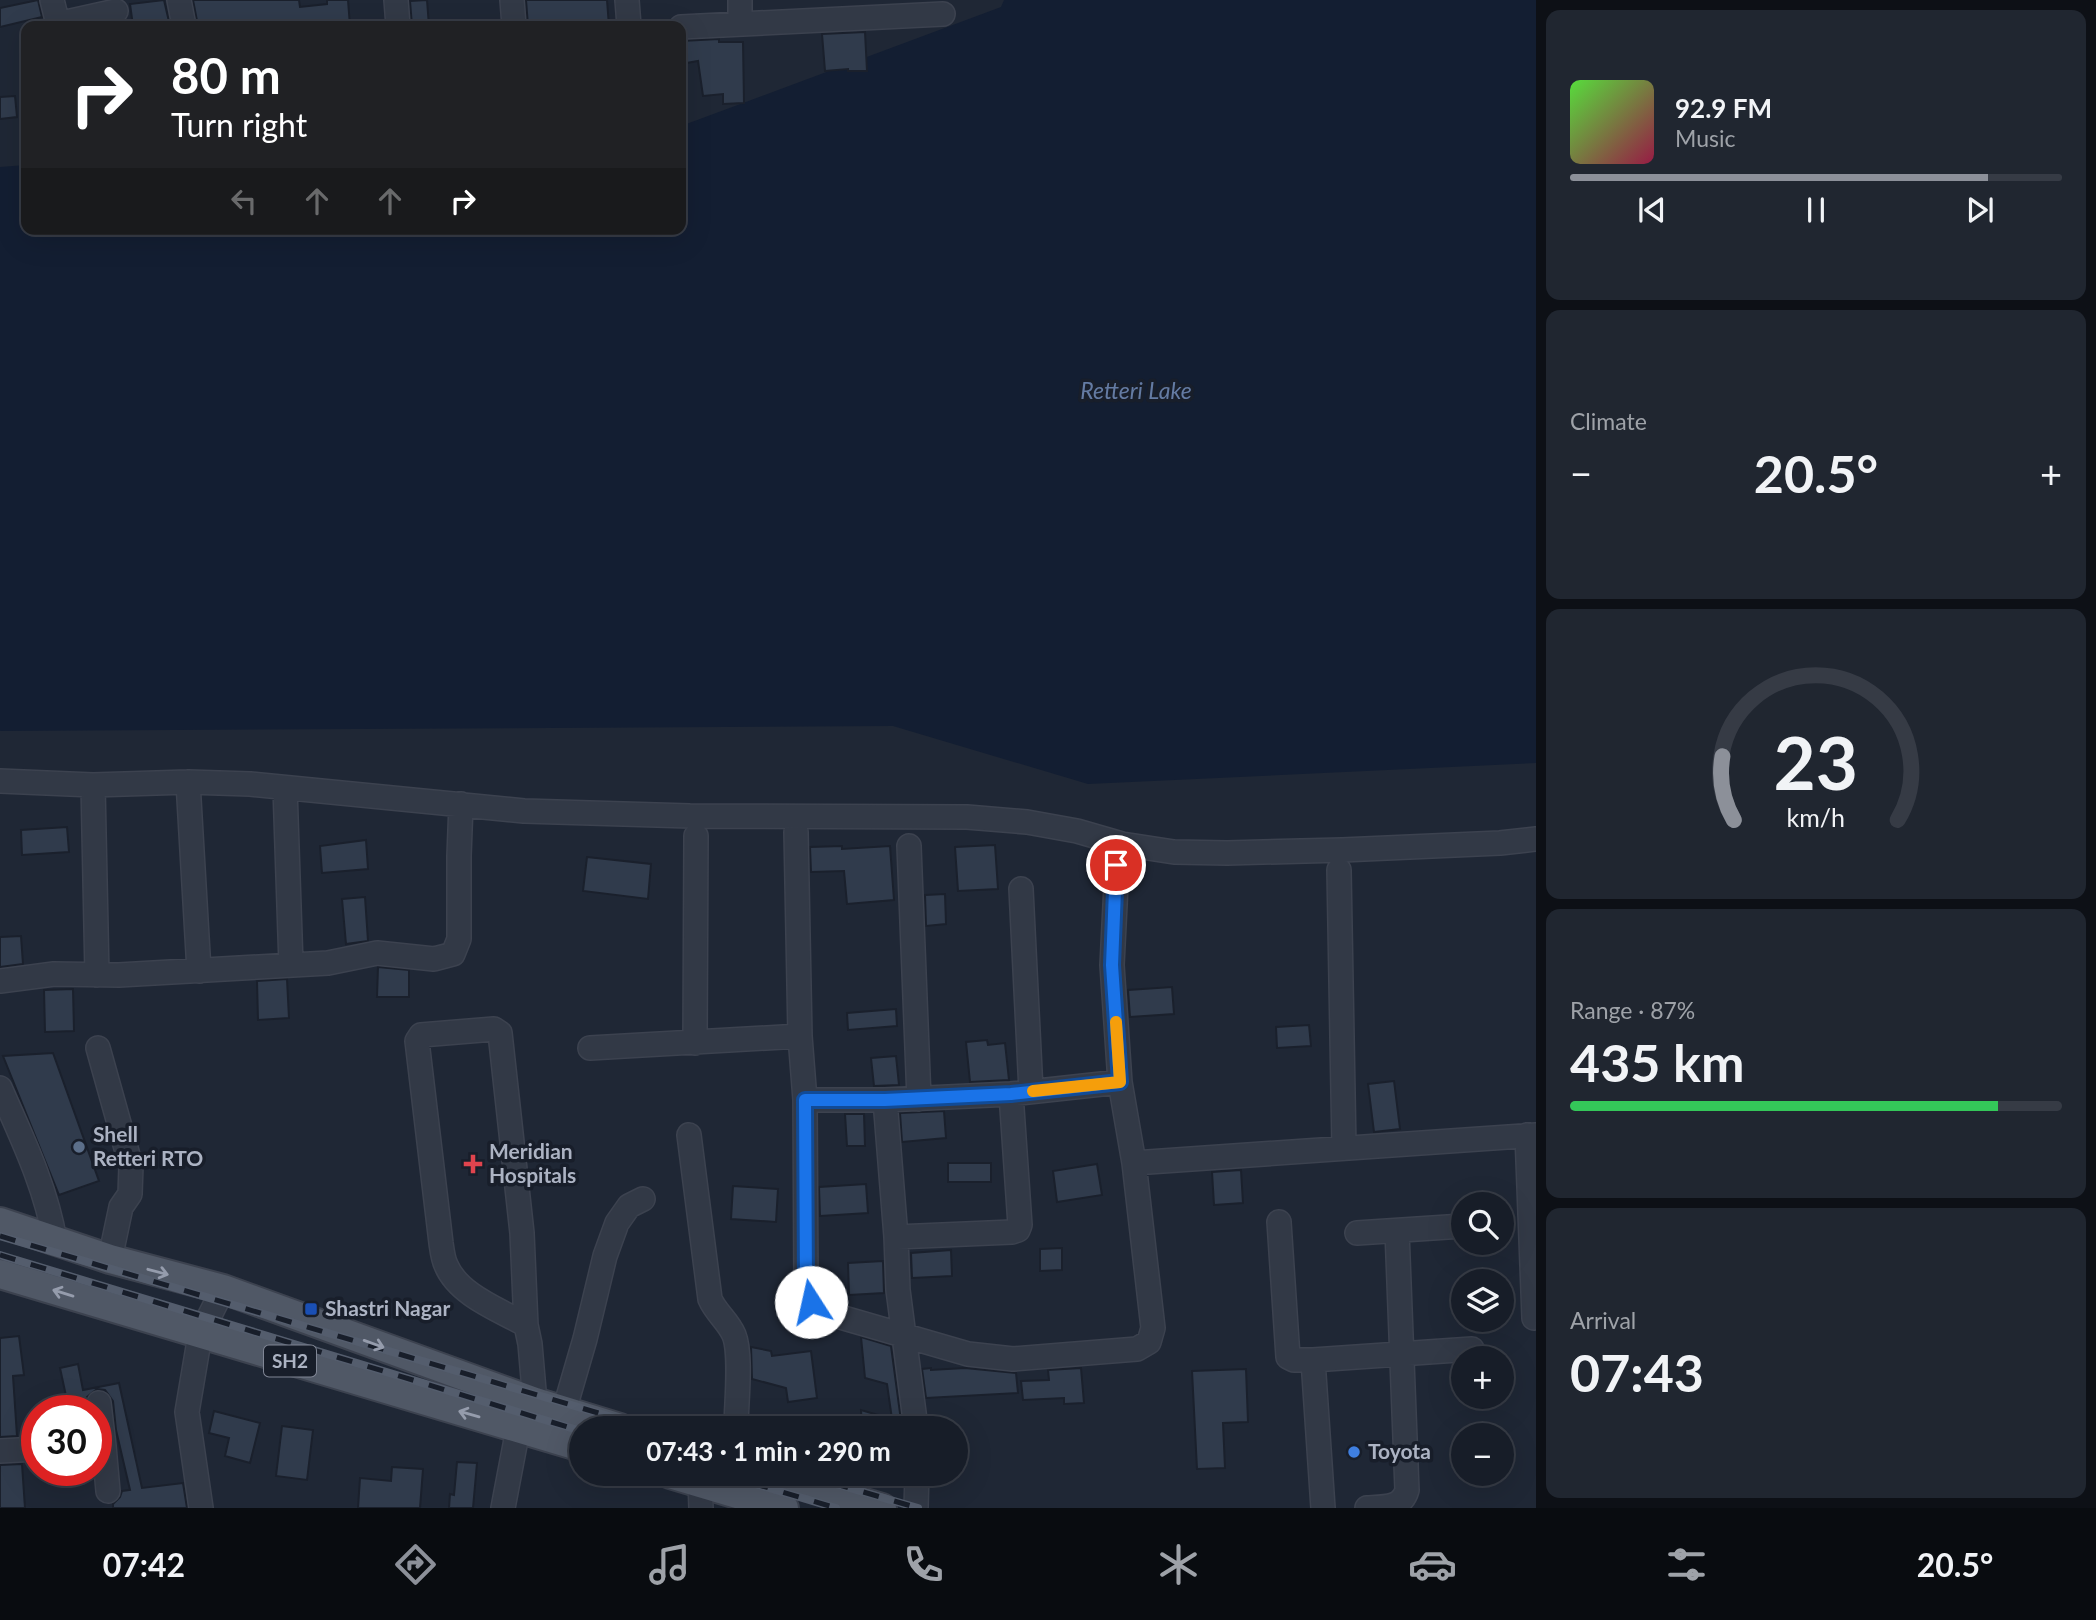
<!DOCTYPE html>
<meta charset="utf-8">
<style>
body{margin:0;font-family:Lato,sans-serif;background:#202630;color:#f1f3f6;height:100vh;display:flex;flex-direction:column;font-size:26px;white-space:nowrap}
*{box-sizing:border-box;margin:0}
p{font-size:23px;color:#9ea2a8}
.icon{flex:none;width:38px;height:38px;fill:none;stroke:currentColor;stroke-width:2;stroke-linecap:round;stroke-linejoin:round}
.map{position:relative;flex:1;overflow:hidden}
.panel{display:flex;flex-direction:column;gap:10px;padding:10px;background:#0d1016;width:560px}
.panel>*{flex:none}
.guide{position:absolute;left:21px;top:21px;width:665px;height:214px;border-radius:14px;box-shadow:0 7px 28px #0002,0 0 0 2px #363b45;background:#202124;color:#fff;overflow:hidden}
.buttons{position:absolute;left:1451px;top:1192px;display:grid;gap:14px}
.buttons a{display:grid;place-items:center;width:63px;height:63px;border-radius:50%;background:#171d28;box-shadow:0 7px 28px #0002,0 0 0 2px #363b45;font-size:35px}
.speed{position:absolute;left:21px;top:1395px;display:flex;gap:14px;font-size:35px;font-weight:700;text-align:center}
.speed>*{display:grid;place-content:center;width:91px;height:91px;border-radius:50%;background:#171d28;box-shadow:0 7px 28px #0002,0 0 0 2px #363b45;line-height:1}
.speed .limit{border:10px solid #d22;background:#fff;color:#111}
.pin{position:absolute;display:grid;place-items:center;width:60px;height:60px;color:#fff;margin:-30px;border:4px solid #fff;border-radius:50%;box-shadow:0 2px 7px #0007}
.me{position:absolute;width:77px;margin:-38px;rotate:350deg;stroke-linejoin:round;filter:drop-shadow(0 0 5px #0008)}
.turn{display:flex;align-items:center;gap:24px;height:147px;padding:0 35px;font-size:32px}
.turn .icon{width:91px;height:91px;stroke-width:2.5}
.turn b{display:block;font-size:49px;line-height:60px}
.lanes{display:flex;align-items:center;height:66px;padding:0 35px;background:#0003;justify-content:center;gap:35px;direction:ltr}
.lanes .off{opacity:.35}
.big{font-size:52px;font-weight:700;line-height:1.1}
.panel .widget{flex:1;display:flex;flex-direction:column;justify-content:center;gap:10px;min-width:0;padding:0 24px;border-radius:14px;background:#202630}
.panel .dial{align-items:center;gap:0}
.dial svg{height:182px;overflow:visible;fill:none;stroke:#363b45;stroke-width:7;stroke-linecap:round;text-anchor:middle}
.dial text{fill:#f1f3f6;stroke:none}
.song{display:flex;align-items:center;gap:21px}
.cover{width:84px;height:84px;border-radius:10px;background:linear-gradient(135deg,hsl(110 70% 55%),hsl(340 70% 35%))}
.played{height:7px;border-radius:4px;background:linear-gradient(90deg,#8c9099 85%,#363b45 85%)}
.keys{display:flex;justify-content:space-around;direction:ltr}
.heat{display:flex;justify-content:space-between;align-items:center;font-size:38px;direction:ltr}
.charge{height:10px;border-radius:5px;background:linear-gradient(90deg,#34c759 87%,#363b45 0)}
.trip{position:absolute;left:569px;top:1416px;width:399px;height:70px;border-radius:35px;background:#171d28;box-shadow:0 7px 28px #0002,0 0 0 2px #363b45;font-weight:700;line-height:70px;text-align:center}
.tab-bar{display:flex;height:112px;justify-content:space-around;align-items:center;background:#090c10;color:#9ea2a8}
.tab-bar .icon{width:49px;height:49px}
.tab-bar .current{color:#8c9099}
.tab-bar b{font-size:32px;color:#f1f3f6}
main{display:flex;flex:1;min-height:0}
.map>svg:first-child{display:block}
</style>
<main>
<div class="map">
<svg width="1536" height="1508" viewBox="0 0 1536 1508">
<rect width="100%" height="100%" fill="#1f2735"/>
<path fill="#131e32" d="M1004,0h532v763l-448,21 -195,-58 -893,5v-564l26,-2v64h655v-103l320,-119z"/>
<path fill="#303b4c" stroke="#1a202c" stroke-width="2" d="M38,0l4,17 -42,10v-19z
M164,0l6,26h-37l-3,-22z
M193,0h106l1,7 27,-3v-4h21l2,26h-110v-3l-42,3z
M427,0l2,26h-17l-2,-25z
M526,0h81l2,26h-81z
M865,32l2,39h-19v-2l-23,2 -3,-37z
M719,39v3h24l1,61 -21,1v-10l-20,2 -5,-35 -17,3v-23z
M15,96l2,21 -17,2v-22z
M67,827l2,25 -47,3 -1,-25z
M366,840l2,29 -46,4 -2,-27z
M995,845l3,44 -40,2 -3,-44z
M842,846v3l48,-3 4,54 -47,4 -3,-33 -33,1 -1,-25z
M587,857l64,7 -3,35 -65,-8z
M945,894l1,30 -20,2 -1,-31z
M365,897l3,44 -22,3 -4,-45z
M21,936l2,28 -23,3v-30z
M378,967l31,3v27h-32z
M287,979l2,39 -31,2 -1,-39z
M1172,987l2,27 -44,3 -2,-27z
M73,989l1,42 -29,1 -1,-42z
M896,1009l1,17 -49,4 -1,-17z
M1309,1025l2,21 -34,2 -1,-21z
M987,1040l1,5 17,-2 4,37 -39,2 -4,-40z
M53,1053l46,128 -40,14 -56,-139z
M896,1056l3,29 -25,1 -3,-28z
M1394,1081l6,48 -26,3 -6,-48z
M944,1111l2,27 -44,4 -2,-29z
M845,1114h19l1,32h-18z
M948,1163h43v19h-43z
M1097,1164l5,31 -45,7 -4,-31z
M1241,1170l2,33 -29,2 -2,-33z
M866,1184l2,29 -48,3 -1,-29z
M733,1186l45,3 -2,33 -45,-3z
M1062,1248v22l-22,1v-22z
M951,1250l1,26 -40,2 -1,-25z
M883,1261l1,32 -35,2 -1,-32z
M19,1336l5,39 -11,1 4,60 -17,1v-99z
M861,1337l30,9 11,82h-40l-1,-18 31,9 -5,-35 -22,-6z
M751,1347l20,4 1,5 39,-5 6,47 -29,4 -2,-14 -34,-9z
M78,1364l5,26 36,-7 23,105 41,-5 4,25h-74v-4l7,-7 2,-6 8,-1 -14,-60 -3,-29 -8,-11 -8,-1 -10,8 -1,13h-17l-9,-42z
M931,1368v2l34,-2 51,5 2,20 -92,5 -4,-29z
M1081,1368l3,35 -20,1v-6l-41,2 -2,-19 28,-1 -1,-10z
M1246,1369l2,53 -25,1 2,45 -28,1 -5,-98z
M214,1411l46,12 -10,40 -25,-7 4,-18 -20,-5z
M282,1426l31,4 -6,50 -31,-4z
M457,1462l20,1 -4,45h-24l1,-14 4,1z
M22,1464l3,44h-25v-43z
M392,1467l31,2 -3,39h-62l2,-30 31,3z"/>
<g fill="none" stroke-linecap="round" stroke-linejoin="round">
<g stroke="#3c424f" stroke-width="26">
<path id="minor" d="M52,0l5,20 5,3 54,-12
M179,0l5,26
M396,0l2,26
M512,0l2,26
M627,0l2,26
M740,0v24
M681,27l262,-13
M0,781l93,4 95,-3 62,2 274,27 166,5 277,1 60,5 50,9 45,13 52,8 53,1 115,-3 158,-7 36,-4
M188,782l11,189
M93,785l4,190
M285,788l6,177
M796,832l4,204 5,64h80l126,-6 109,-12
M909,846l10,253
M1117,865l-5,100 8,117 14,81 402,-28
M1339,870l5,278
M1021,889l10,202
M0,981l54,-7 65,1 209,-12 49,-10 57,6 19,-5 6,-15v-83l2,-52
M695,1043l1,-207
M98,1048l33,118 -1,28 -9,13 -11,52
M590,1048l210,-12
M0,1088c22,50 46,99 55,153
M805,1100l1,185 5,17 12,10 145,42 45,5 124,-10 12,-7 4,-14 -19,-165
M885,1100l11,137 2,53 18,138
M689,1135l21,164c6,14 18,22 24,36 8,20 2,70 2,93
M1527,1135l7,183
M1279,1222l9,135 6,3h19l159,-11
M1357,1233l106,-7
M896,1237l116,-5 6,-2 2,-5 -9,-131
M526,1325l-4,-92 -22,-200 -6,-4 -73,6 -4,6 24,202c1,7 2,16 5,22 12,30 54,45 80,60l4,19 5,58
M1313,1360l10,148
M99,1403l5,43
M564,1411l21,-72 20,-83 12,-33 12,-17 14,-7
M96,1446h8l4,45
M0,1451l37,-2
M700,1483l1,25
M201,1508l-14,-96 13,-77 23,-46
M503,1508l15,-79
M916,1508l1,-34
M1367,1508c19,-1 35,0 40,-18l-10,-259"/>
</g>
<g stroke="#3c424f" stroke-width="32">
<path id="major" d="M0,1222l110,37 113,30 312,113 85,26
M0,1274l581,173
M670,1474l114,34
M768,1474l114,34"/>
</g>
<use href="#minor" stroke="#323946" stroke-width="23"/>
<use href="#major" stroke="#505866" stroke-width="28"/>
<g stroke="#545d6d" stroke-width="8">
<path id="rail" d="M0,1236l649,192
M0,1255l581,176
M722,1474l114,34
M802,1474l116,34"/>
</g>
<use href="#rail" stroke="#181e2a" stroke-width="5" stroke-dasharray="16" stroke-linecap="butt"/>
</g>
<defs><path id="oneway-shaft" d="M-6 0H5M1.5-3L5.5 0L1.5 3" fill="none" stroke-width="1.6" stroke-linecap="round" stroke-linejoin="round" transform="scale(1.75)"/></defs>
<g stroke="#959cac">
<use href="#oneway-shaft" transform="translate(158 1272) rotate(15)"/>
<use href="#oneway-shaft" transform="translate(63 1293) rotate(-163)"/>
<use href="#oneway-shaft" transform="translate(374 1344) rotate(20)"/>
<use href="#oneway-shaft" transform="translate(469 1414) rotate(-164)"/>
</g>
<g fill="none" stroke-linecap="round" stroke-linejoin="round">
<g stroke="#114b97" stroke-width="18">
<path id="route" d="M811,1302l-5,-17 -1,-185h80l126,-6 109,-12 -8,-117 4,-100"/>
</g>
<use href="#route" stroke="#1a73e8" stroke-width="12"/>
<path stroke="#f59e0b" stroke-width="12" d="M1033,1091l87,-9 -4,-60"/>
</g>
<circle fill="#5c6f8a" stroke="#181e2a" stroke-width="2.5" cx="79" cy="1147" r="7"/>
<path fill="#e0444e" stroke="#181e2a" stroke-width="2.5" d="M469.5 1153.5h7v7h7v7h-7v7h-7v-7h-7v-7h7z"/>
<rect fill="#1a4fb4" stroke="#181e2a" stroke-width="2.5" x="304" y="1302" width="14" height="14" rx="3.5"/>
<circle fill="#3f7fe0" stroke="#181e2a" stroke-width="2.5" cx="1354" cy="1452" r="7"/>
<g text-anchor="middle" stroke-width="7" stroke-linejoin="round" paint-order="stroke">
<rect fill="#181e2a" stroke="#808695" stroke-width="2" x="264" y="1345.5" width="52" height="31" rx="5"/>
<g font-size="19" font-weight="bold" fill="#acb3c3">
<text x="290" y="1368">SH2</text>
</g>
<g font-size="21" font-weight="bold" fill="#acb3c3" stroke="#181e2a" text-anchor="start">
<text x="93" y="1142">Shell<tspan x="93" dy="24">Retteri RTO</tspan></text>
<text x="489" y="1159">Meridian<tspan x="489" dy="24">Hospitals</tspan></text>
<text x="325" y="1316">Shastri Nagar</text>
<text x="1368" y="1459">Toyota</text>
</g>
<g font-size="23" font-style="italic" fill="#647ba3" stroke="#181e2a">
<text x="1136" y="399">Retteri Lake</text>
</g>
</g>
</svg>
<div class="buttons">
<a><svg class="icon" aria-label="search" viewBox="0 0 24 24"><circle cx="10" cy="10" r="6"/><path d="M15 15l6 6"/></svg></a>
<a><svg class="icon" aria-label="layers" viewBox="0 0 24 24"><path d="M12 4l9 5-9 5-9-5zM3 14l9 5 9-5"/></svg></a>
<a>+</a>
<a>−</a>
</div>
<div class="speed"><div class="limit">30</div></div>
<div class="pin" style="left:1116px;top:865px;background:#d93025"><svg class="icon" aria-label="arrive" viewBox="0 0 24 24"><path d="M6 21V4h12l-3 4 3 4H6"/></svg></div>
<svg class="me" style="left:811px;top:1302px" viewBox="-20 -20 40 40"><circle r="19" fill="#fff"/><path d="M0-13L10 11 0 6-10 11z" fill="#1a73e8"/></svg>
<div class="trip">07:43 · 1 min · 290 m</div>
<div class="guide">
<div class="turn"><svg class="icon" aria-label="right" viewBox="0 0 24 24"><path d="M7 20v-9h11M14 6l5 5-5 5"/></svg><div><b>80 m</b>Turn right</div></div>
<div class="lanes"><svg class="icon off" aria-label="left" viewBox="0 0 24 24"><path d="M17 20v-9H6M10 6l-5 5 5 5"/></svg><svg class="icon off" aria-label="ahead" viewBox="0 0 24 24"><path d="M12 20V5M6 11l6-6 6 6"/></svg><svg class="icon off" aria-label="ahead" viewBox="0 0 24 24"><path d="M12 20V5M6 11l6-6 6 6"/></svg><svg class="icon" aria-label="right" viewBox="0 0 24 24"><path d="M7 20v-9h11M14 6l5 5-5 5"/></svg></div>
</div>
</div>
<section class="panel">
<div class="widget">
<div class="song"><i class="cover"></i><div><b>92.9 FM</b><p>Music</p></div></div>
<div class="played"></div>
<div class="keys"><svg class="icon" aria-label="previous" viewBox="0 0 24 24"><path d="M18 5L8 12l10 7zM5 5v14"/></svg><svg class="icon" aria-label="pause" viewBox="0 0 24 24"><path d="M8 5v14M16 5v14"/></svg><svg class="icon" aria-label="next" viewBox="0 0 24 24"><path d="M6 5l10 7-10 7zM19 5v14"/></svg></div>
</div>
<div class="widget"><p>Climate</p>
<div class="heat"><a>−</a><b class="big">20.5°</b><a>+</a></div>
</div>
<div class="widget dial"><svg viewBox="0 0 100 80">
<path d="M14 69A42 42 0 1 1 86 69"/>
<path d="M14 69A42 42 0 0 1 9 41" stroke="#8c9099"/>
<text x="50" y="56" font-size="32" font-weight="700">23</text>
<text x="50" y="72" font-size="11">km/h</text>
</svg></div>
<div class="widget"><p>Range · 87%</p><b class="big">435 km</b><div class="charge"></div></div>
<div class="widget"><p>Arrival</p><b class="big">07:43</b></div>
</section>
</main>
<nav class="tab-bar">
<b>07:42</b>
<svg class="icon current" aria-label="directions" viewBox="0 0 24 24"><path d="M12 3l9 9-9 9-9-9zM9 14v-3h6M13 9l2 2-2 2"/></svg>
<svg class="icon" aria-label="music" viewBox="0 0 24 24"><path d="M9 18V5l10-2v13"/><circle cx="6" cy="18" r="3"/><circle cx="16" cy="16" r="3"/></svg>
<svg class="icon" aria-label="phone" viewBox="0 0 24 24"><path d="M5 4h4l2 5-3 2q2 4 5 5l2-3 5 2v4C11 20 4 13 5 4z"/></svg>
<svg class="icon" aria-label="climate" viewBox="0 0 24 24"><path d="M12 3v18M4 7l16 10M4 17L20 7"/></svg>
<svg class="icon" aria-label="car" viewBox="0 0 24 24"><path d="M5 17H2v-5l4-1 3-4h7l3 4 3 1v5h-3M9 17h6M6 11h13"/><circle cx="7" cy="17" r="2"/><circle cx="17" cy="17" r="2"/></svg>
<svg class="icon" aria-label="filters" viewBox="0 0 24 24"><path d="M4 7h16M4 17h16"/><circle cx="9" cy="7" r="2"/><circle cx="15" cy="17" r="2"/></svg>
<b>20.5°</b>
</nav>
